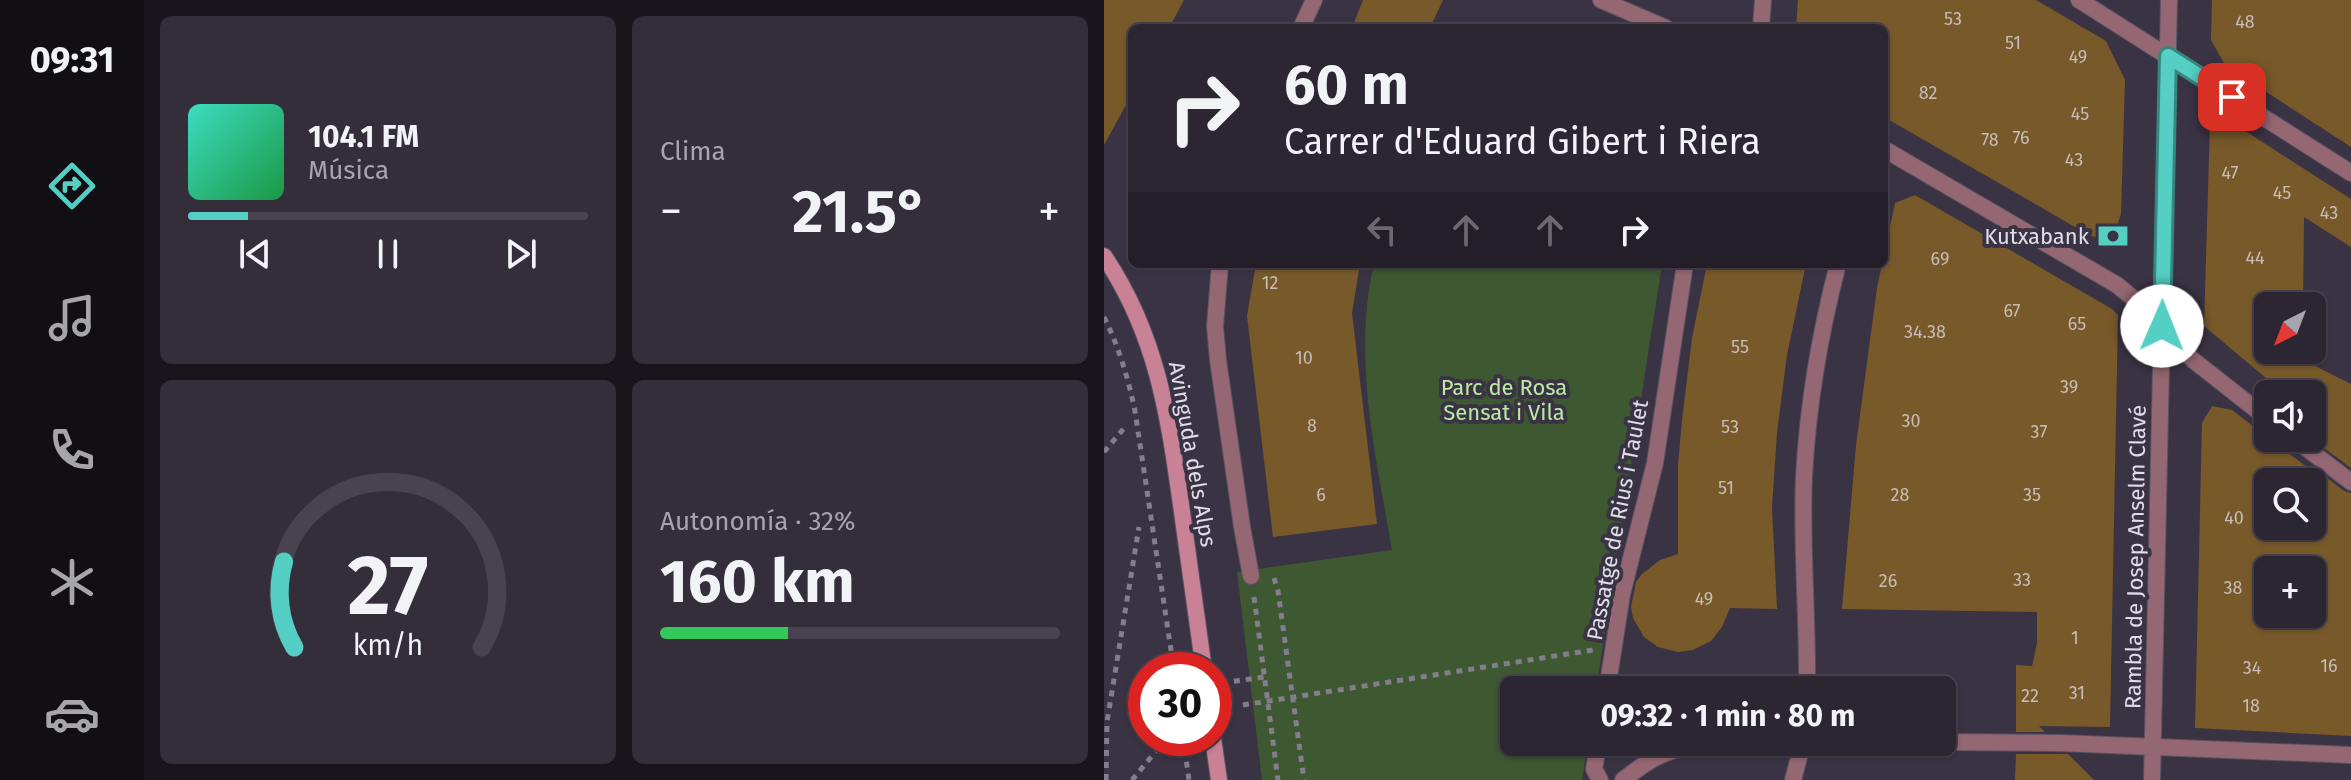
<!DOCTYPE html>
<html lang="es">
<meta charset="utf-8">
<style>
body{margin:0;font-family:"Fira Sans",sans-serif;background:#342e3b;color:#f1f3f6;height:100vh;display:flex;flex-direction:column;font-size:30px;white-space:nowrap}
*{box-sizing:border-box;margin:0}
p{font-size:26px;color:#a6a5ac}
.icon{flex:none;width:44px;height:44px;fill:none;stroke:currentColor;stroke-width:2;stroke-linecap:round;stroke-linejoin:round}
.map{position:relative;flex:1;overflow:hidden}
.side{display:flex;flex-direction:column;gap:16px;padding:16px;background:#18151c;width:960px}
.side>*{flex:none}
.top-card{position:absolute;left:24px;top:24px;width:760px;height:244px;border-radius:12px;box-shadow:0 2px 6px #0004,0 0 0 2px #48434e;background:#2c2633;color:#f1f3f6;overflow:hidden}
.needle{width:52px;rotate:222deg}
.buttons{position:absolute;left:1150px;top:292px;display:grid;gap:16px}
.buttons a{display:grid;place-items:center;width:72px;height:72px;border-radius:12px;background:#2c2633;box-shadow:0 2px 6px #0004,0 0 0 2px #48434e;font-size:40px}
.speed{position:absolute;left:24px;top:652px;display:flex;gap:16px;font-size:40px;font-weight:700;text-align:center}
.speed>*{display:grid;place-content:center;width:104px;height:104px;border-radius:50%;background:#2c2633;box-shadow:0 2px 6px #0004,0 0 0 2px #48434e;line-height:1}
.speed .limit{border:12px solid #d22;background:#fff;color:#111}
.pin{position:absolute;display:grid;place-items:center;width:68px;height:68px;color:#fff;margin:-34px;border-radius:16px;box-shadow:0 4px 12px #0006}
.me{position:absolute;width:88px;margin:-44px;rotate:1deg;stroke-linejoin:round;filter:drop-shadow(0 0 6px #0008)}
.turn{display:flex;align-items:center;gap:28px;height:168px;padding:0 24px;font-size:36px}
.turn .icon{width:104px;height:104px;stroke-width:2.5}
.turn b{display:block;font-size:56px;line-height:68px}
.lanes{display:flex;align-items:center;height:76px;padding:0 24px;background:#0003;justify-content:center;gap:40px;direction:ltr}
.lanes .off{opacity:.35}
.big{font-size:60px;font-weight:700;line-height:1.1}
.side .card{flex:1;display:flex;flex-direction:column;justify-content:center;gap:12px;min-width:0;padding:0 28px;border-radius:12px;background:#342e3b}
.side .dial{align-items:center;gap:0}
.dial svg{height:208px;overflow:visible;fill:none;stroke:#48434e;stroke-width:7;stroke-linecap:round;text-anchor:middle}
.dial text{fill:#f1f3f6;stroke:none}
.song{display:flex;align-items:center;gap:24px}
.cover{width:96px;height:96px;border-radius:12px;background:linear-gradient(135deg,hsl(170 70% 55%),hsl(140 70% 35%))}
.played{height:8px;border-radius:4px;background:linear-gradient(90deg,#55cec4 15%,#48434e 15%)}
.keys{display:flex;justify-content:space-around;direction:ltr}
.heat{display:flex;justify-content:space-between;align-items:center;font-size:44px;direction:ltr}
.charge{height:12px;border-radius:6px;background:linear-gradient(90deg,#34c759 32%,#48434e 0)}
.side .tiles{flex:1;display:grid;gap:16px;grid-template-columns:repeat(2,1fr)}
.trip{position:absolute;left:396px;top:676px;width:456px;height:80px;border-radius:12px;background:#2c2633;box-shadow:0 2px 6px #0004,0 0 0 2px #48434e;font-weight:700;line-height:80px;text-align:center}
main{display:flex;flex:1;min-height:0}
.dock{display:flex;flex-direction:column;width:144px;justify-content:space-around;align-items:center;background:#120f14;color:#a6a5ac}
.dock .icon{width:56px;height:56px}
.dock .on{color:#55cec4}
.dock b{font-size:36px;color:#f1f3f6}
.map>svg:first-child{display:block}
</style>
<main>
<nav class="dock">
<b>09:31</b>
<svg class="icon on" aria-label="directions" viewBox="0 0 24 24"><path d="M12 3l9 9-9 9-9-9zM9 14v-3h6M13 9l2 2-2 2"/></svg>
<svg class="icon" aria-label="music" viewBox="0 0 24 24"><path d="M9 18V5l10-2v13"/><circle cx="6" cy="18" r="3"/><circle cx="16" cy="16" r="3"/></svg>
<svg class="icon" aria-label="phone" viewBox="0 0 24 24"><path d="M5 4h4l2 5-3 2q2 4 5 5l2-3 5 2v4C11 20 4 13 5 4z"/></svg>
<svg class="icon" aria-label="climate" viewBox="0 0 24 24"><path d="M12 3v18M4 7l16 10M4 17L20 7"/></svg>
<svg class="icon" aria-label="car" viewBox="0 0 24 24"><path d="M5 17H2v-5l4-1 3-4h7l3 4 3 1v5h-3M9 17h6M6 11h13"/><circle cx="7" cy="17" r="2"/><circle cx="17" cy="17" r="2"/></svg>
</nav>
<section class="side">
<div class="tiles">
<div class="card">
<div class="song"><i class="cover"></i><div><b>104.1 FM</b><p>Música</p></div></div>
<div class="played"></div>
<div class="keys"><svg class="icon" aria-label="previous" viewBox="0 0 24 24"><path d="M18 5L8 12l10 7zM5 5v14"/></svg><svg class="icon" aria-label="pause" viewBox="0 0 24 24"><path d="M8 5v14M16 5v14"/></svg><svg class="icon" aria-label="next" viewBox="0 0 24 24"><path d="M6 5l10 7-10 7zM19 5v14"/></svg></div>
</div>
<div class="card"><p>Clima</p>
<div class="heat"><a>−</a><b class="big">21.5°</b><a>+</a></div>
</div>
<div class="card dial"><svg viewBox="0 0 100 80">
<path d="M14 69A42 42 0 1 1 86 69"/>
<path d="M14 69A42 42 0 0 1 10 36" stroke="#55cec4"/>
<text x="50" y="56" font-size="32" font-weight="700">27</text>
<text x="50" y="72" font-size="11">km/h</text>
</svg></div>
<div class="card"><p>Autonomía · 32%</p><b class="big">160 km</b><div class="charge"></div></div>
</div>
</section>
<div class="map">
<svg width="1247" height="780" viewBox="0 0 1247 780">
<rect width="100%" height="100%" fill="#3a3344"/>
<path fill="#3e5832" d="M270,264h288l-66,426h-82v52h74l-6,38h-320l-25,-208 155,-22c-16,-94 -40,-191 -18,-286z"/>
<path fill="#78592a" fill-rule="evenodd" d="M0,0h80l-15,28h-37v66l-28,51z
M259,0h80l-13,28h-78z
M694,0h238l70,41 19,39 -4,134 -5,15 -11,7 -7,2 -9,-3 -205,-118v-89h-88z
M1108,0h139v147l-126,-82 -14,-25z
M1118,116l129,83v48l-47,-30 -1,89h-35v44h15l68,34v84l-39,-29v-45h-27l-81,-68 6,-204z
M811,195l197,114 6,6 -8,412 -71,-1 6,6h-29v-67l16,1 5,-23v-31l-195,-3 14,-164 21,-157 5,-24h2v-10l11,-51z
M152,264h104l-8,49 25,211 -104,13 -26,-221z
M603,264h99l-19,91 -10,78 -5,74 5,102 -47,-1 -8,19 -11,14 -18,9 -15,2 -20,-5 -14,-10 -11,-19 -2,-11 5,-25 6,-8 18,-14 18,-6v-89l4,-45 10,-82z
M1108,406l20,4 80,61v-5l32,25 7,2v243l-156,-8 7,-305zM1164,482h44v44h-44zM1164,570h44v44h-44z
M912,754h52l26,26h-79z"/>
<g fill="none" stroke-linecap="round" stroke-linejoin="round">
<g stroke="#585262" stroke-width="18">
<path id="lane" d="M197,28l13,-28
M116,264l-5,62 3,34 24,167 9,49"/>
</g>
<g stroke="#585262" stroke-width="18">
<path id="street" d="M497,0l65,28
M975,0l272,173
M657,28l2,-28
M780,149l233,136 33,27 43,48 75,59
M1189,438l58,44
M503,690l15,-96 33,-131 30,-199
M703,690c1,-71 -6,-143 -3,-214 4,-72 16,-143 34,-212
M495,742l-5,27 6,11
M838,742l119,1 290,12
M519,780c13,-10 27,-21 43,-27 31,-11 69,-9 102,-11
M689,780l10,-38
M1048,780l17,-780"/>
</g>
<g stroke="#585262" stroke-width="18">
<path id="secondary" d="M0,256c54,80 65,163 78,256 7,53 15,105 22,158
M109,738l6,42"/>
</g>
<path stroke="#847e8c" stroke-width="5" stroke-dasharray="6 6" stroke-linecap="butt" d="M0,317c15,30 24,61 31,94l39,259
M0,452l21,-25
M170,578l4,13 26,189
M150,597l24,183
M118,683l42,-6
M139,705l350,-55
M79,738l6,42
M2,780l1,-58 32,-195
M28,780l35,-42"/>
<use href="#lane" stroke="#956773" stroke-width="16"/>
<use href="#street" stroke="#956773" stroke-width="16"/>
<use href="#secondary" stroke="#c98195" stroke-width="16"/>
</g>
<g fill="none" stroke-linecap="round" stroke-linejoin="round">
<g stroke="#37867f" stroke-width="20">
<path id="route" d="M1058,326l6,-270 64,41"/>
</g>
<use href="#route" stroke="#55cec4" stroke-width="14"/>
</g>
<defs>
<g id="bank-bare" transform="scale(2.4)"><path d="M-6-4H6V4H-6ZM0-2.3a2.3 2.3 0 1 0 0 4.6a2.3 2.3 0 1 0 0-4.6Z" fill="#55cec4" stroke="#3a3344" stroke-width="2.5" paint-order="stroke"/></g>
</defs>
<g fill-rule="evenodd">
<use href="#bank-bare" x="1009" y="236"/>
</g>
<g text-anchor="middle" stroke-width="8" stroke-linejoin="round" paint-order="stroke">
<g font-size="18" fill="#c7bcb8">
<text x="849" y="25">53</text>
<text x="1141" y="28">48</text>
<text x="909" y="49">51</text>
<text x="974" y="63">49</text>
<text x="824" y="99">82</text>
<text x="976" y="120">45</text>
<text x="917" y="144">76</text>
<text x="886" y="146">78</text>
<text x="970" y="166">43</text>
<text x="1126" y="179">47</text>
<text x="1178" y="199">45</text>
<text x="1225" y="219">43</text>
<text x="1151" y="264">44</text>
<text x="836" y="265">69</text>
<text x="166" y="289">12</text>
<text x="908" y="317">67</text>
<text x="973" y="330">65</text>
<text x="821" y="338">34.38</text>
<text x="636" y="353">55</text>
<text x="200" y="364">10</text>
<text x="965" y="393">39</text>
<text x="807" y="427">30</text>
<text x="208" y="432">8</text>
<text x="626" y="433">53</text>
<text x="935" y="438">37</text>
<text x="622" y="494">51</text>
<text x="217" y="501">6</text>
<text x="796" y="501">28</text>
<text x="928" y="501">35</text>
<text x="1130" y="524">40</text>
<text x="918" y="586">33</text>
<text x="784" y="587">26</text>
<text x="1129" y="594">38</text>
<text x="600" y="605">49</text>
<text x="971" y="644">1</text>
<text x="1225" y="672">16</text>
<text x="1148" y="674">34</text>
<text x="973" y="699">31</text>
<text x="926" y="702">22</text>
<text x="1147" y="712">18</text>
</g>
<g font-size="22" fill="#e1dde8" stroke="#3a3344" text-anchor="end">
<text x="985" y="244">Kutxabank</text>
</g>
<g font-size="22" fill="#baeaa3" stroke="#3a3344">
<text x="400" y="395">Parc de Rosa<tspan x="400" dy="25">Sensat i Vila</tspan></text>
</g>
<g font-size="22" fill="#e1dde8" stroke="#3a3344">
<text transform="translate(89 454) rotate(80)" y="8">Avinguda dels Alps</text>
<text transform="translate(513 520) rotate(-79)" y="8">Passatge de Rius i Taulet</text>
<text transform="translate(1031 557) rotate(-89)" y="8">Rambla de Josep Anselm Clavé</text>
</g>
</g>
</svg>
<div class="buttons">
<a><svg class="needle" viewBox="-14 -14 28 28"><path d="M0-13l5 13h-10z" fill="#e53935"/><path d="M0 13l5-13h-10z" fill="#a6a5ac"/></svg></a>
<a><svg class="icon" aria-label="sound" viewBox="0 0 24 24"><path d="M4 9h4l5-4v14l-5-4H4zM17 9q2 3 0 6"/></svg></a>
<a><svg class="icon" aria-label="search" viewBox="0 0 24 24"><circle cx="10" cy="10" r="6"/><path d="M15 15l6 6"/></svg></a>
<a>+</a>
</div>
<div class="speed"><div class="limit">30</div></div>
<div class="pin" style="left:1128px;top:97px;background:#d93025"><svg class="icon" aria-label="arrive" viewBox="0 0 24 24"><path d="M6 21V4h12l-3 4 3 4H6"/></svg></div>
<svg class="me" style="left:1058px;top:326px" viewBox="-20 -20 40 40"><circle r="19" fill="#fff"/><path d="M0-13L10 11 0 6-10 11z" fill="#55cec4"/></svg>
<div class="trip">09:32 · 1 min · 80 m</div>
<div class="top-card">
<div class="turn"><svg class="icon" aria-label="right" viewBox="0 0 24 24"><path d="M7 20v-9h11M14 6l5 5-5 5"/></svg><div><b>60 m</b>Carrer d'Eduard Gibert i Riera</div></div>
<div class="lanes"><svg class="icon off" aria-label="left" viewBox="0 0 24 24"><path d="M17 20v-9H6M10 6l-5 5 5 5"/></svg><svg class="icon off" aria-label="ahead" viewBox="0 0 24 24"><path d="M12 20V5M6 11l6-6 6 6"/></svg><svg class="icon off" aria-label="ahead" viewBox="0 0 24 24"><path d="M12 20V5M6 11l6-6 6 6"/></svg><svg class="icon" aria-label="right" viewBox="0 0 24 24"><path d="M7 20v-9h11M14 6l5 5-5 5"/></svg></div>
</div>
</div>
</main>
